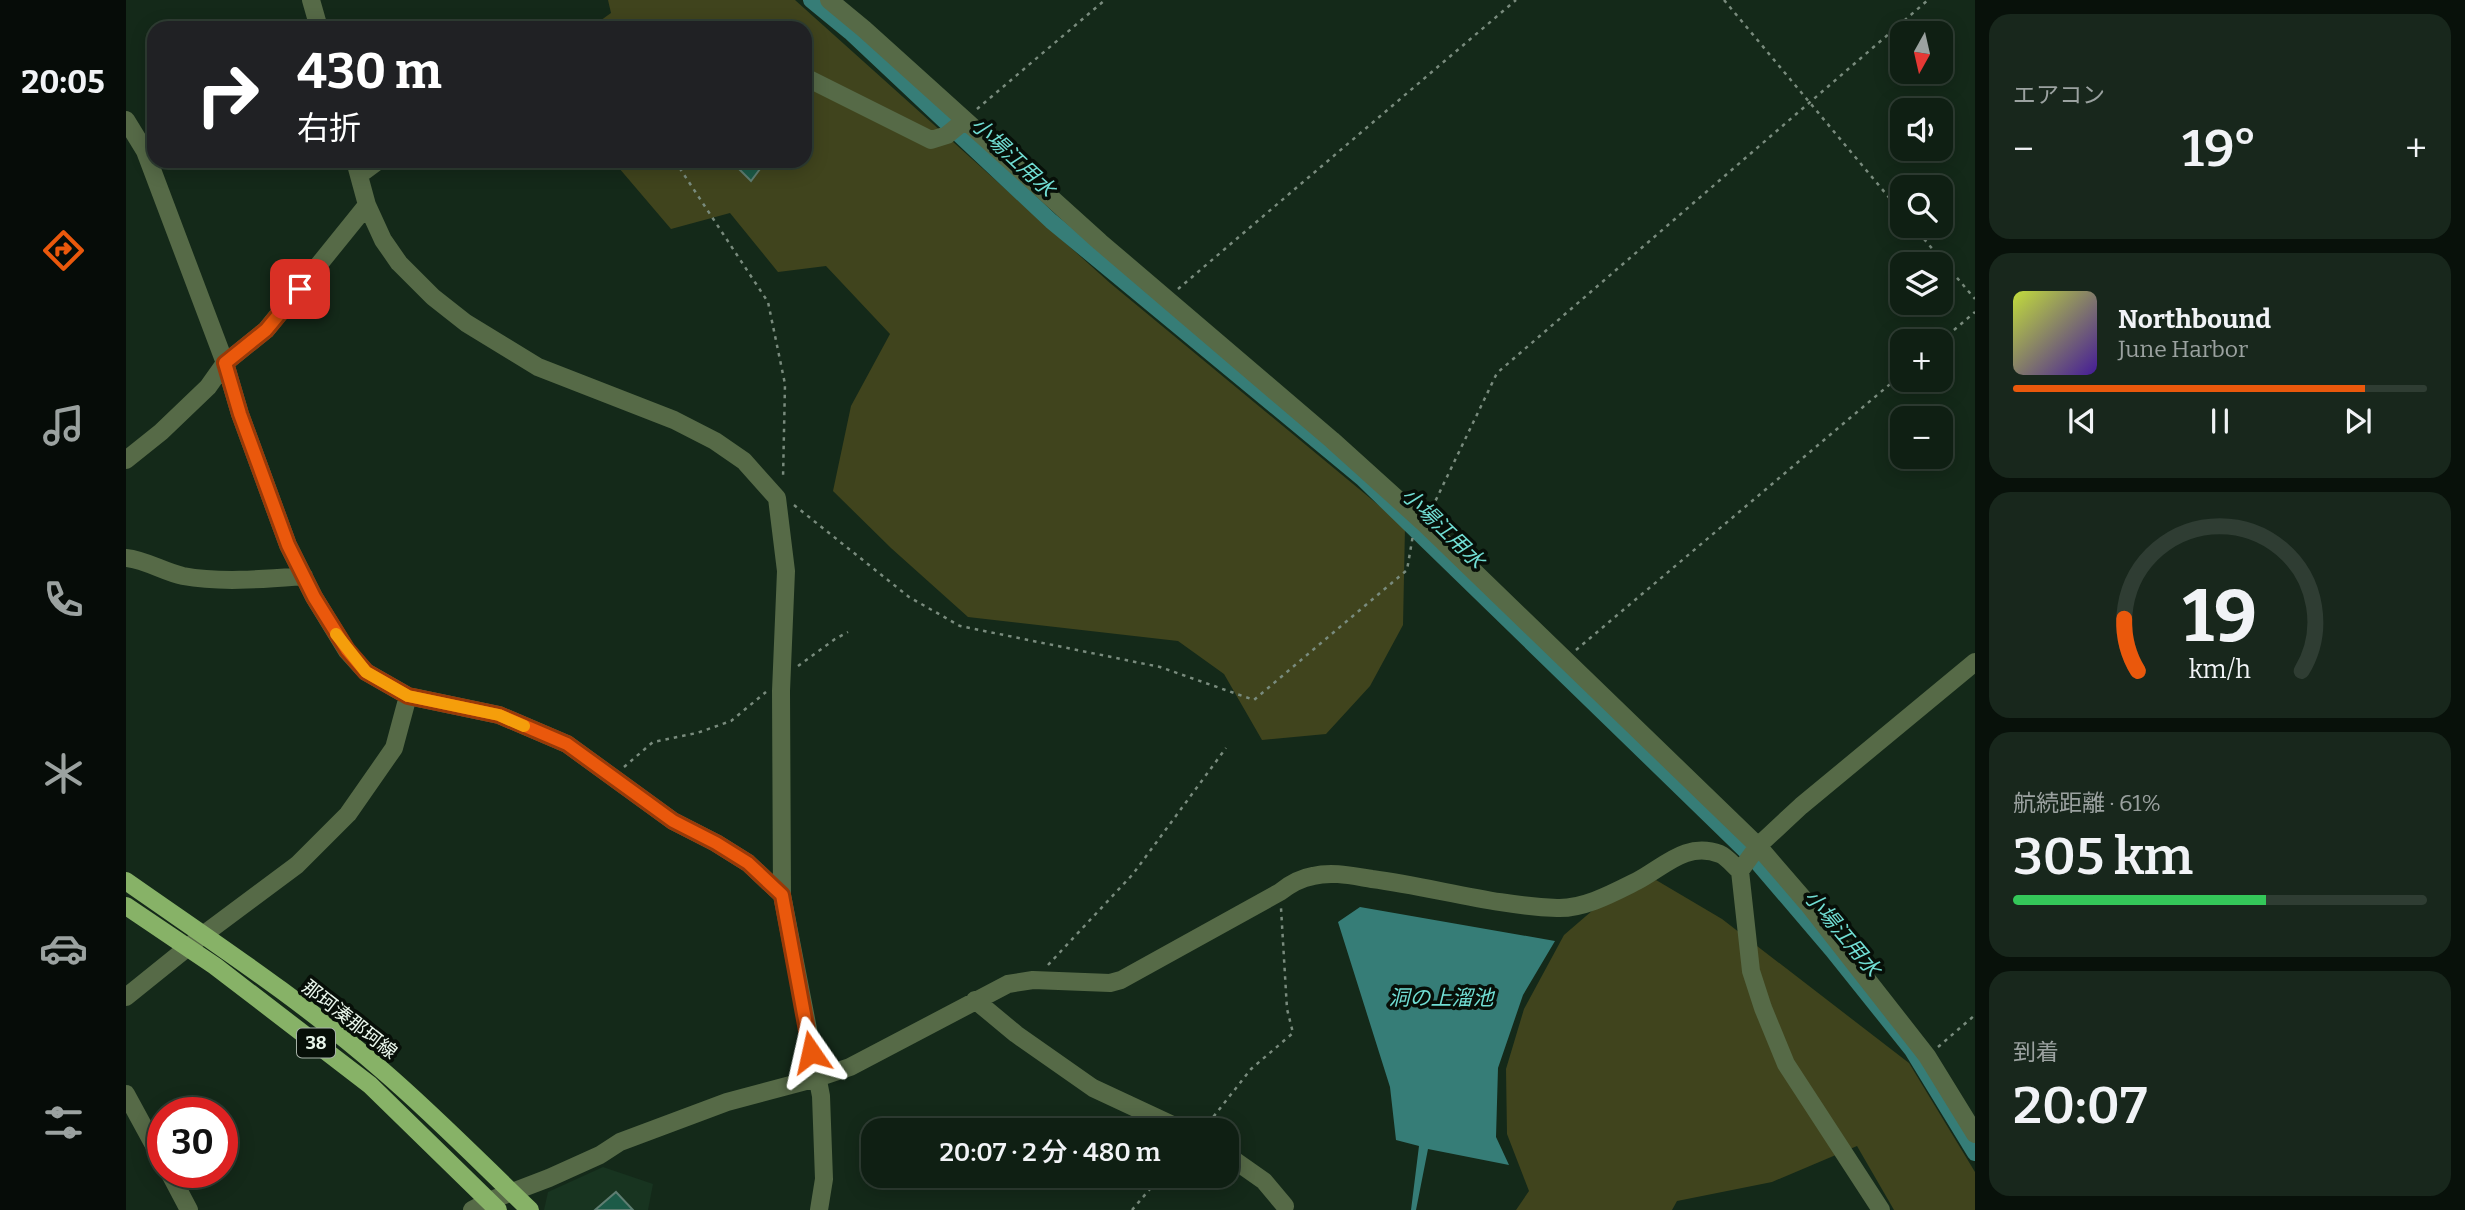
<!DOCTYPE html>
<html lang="ja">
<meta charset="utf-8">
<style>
body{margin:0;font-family:Bitter,"Noto Sans JP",serif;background:#18271c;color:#f1f3f6;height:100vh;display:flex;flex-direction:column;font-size:26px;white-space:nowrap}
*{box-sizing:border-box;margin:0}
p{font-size:23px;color:#9ba2a0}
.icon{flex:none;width:38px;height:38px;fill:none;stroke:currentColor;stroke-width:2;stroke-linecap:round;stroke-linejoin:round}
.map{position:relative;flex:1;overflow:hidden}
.panel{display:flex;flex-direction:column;gap:14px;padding:14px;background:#08110a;width:490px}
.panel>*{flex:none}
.hud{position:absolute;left:21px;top:21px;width:665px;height:147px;border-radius:21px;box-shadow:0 4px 18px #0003,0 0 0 2px #2f3d33;background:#202124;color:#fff;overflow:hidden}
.needle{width:46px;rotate:188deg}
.fabs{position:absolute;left:1764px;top:21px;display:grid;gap:14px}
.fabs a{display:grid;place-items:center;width:63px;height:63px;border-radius:14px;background:#0f1f13;box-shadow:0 4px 18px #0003,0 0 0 2px #2f3d33;font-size:35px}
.speed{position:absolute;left:21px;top:1097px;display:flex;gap:14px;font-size:35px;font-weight:700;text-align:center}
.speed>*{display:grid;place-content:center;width:91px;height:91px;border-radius:50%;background:#0f1f13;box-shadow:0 4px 18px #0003,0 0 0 2px #2f3d33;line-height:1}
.speed .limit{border:10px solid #d22;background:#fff;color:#111}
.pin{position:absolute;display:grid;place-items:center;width:60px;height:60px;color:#fff;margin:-30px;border-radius:14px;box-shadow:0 4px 10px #0006}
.me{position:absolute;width:77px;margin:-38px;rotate:349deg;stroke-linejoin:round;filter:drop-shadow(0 0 5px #0008)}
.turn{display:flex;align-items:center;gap:24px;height:147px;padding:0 35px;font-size:32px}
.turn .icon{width:91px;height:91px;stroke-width:2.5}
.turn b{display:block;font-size:49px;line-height:60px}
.big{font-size:52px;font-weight:600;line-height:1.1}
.panel .widget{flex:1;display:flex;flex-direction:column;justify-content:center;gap:10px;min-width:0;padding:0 24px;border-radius:21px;background:#18271c}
.panel .dial{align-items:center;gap:0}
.dial svg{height:182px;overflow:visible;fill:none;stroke:#2f3d33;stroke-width:7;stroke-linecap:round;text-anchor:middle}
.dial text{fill:#f1f3f6;stroke:none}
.song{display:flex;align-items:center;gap:21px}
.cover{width:84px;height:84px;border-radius:10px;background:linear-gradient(135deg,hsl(70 70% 55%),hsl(260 70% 35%))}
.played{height:7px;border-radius:4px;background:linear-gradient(90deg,#ea580c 85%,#2f3d33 85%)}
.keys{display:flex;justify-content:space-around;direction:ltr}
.heat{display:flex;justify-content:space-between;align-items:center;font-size:38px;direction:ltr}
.charge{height:10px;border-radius:5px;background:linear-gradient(90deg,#34c759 61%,#2f3d33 0)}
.trip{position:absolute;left:735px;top:1118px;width:378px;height:70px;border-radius:21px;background:#0f1f13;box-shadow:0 4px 18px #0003,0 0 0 2px #2f3d33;font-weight:600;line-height:70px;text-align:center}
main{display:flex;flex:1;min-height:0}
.dock{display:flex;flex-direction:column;width:126px;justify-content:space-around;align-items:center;background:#060c08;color:#9ba2a0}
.dock .icon{width:49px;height:49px}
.dock .current{color:#ea580c}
.dock b{font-size:32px;color:#f1f3f6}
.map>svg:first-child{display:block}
</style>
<main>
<nav class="dock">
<b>20:05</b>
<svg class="icon current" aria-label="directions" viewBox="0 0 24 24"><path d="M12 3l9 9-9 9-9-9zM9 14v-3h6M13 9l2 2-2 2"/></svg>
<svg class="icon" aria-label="music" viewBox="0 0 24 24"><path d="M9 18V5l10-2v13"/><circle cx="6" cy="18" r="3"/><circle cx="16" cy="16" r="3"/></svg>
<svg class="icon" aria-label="phone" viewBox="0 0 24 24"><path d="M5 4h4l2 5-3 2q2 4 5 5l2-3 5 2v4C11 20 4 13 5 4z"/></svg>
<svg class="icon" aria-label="climate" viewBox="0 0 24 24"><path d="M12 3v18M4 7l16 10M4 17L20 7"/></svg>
<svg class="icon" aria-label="car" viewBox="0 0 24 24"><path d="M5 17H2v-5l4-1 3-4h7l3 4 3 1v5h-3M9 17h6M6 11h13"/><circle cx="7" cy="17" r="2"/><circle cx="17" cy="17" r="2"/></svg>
<svg class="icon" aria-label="filters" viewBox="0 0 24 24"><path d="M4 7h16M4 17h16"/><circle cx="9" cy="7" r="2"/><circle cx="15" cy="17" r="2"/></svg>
</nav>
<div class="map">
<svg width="1849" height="1210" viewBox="0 0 1849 1210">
<rect width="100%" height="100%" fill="#142919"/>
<path fill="#183420" d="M477,1167l50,17 -5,26h-104l4,-18z"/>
<path fill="#40441d" d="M482,0h187l315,283 295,244 -2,98 -33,61 -44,48 -64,6 -38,-66 -46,-33 -210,-24 -77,-69 -58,-57 18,-85 39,-72 -64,-68 -48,6 -48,-59 -59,16 -58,-68h192v-133h-215l21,-15z
M1530,880l66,39 187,144 66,109v38h-81l-37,-64 -85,36 -95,19 -5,9h-156l13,-19 -22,-57 -1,-65 18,-60 40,-74 29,-25z"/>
<path fill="#367d77" d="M1234,907l195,34 -32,54 -25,73 -2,69 13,28 -81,-16 -12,61h-5l8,-64 -23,-6 -6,-53 -52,-165z"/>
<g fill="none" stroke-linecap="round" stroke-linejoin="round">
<path stroke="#367d77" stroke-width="16" d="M685,0l39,32 201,189 311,257 394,383 76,89 80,100 63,103"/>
</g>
<path fill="#1c5b48" stroke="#5f7e72" stroke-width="2" d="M605,161h35l-15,20z
M490,1192l17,18h-38z"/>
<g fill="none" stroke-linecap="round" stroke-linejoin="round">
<path stroke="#798b7d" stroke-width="2.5" stroke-dasharray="3.5 5" stroke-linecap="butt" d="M1598,0l178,213
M851,109l128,-109
M549,161l93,141 17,82 -2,95
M1787,226l62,73
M1052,289l338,-289
M1815,341l34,-29
M668,505l115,92 51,29 200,41 94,33 153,-130 6,-35
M1306,508l65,-135 431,-373
M1450,650l326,-276
M672,666l37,-27 13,-7
M498,767l29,-25 44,-9 34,-12 35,-29
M922,965l85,-91 93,-126
M1812,1047l37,-32
M1077,1130l48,-61 42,-36 -6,-24 -6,-101
M1006,1210l29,-34"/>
<path stroke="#566a47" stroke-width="18" d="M185,0l8,28
M703,0l35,29 236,213 232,198 93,84 333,322 50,58 119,152 48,78
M679,77l126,63 16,-5 17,-14
M0,120l19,31 80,212 15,51 48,131 26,52 33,54 19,21 42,24 91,19 68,29 106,77 43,22 32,20 34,32
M229,161l12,44 16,35 16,23 34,34 33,26 72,44 136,53 41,21 29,20 33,37 9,73 -5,120 1,204 39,201 3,83 -5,31
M233,175l19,-14
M0,460l35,-28 47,-45 17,-24 41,-33 101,-125
M0,558c20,2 38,14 57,18 38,7 82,3 121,0
M0,997l77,-62 94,-70 51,-51 46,-66 14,-52
M849,1000l41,34 77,54 90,42
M0,1094l37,68
M1101,1155l37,26 21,25
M43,1172l20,38
M346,1210l17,-9 60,-23 51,-23 20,-13 107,-40 90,-24 33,-11 158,-83 25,-4 77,3 11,-3 159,-88c10,-8 21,-14 33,-16 19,-5 40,0 59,3 61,8 124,27 185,29 27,1 56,-15 80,-27 27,-14 49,-40 83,-27 7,3 14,12 20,17
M1755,1210l-95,-146 -23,-56 -12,-37 -11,-100 18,-25 43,-40 174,-144"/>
<path stroke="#87b267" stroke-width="18" d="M0,881c87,61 177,120 257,190 51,44 98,92 147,139
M0,906l89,60 155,119 128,125"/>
</g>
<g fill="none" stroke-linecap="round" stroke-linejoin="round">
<g stroke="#983908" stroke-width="18">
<path id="route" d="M174,289l-34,41 -41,33 15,51 48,131 26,52 33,53 19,22 42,24 91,19 68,29 106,77 43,22 32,20 34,32 29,157"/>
</g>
<use href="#route" stroke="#ea580c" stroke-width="12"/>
<path stroke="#f59e0b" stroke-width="12" d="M210,634l30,38 42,24 91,19 25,11"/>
</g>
<g text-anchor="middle" stroke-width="7" stroke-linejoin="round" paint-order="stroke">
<rect fill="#070f08" stroke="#a7b2a8" stroke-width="2" x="171" y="1028.5" width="38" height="29" rx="5"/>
<g font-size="18" font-weight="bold" fill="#ebf8ed">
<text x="190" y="1049">38</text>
</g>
<g font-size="19" fill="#ebf8ed" stroke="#070f08">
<text transform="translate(224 1019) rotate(38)" y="7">那珂湊那珂線</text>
</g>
<g font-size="21" font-style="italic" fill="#71ded4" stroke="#070f08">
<text transform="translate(887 157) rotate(43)" y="7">小場江用水</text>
<text transform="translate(1317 528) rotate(44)" y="7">小場江用水</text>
<text transform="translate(1716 933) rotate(50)" y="7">小場江用水</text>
<text x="1315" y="1005">洞の上溜池</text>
</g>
</g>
</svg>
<div class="fabs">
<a><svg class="needle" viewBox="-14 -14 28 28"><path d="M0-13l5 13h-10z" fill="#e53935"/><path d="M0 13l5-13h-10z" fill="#9ba2a0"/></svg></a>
<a><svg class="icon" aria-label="sound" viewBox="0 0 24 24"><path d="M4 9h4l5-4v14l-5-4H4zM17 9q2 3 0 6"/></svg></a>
<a><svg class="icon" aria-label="search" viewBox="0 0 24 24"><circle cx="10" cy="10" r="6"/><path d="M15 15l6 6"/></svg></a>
<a><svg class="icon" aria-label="layers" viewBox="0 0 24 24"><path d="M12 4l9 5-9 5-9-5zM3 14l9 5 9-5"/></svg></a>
<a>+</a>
<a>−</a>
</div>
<div class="speed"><div class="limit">30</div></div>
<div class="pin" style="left:174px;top:289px;background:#d93025"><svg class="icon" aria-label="arrive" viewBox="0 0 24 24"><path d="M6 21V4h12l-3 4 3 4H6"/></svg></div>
<svg class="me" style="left:685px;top:1052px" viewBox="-20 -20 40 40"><path d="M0-17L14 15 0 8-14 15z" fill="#ea580c" stroke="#fff" stroke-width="4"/></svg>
<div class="trip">20:07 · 2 分 · 480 m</div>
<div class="hud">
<div class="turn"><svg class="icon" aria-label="right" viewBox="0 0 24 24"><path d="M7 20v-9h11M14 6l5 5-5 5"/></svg><div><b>430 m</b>右折</div></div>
</div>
</div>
<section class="panel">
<div class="widget"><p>エアコン</p>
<div class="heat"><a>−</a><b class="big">19°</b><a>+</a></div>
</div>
<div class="widget">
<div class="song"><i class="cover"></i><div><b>Northbound</b><p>June Harbor</p></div></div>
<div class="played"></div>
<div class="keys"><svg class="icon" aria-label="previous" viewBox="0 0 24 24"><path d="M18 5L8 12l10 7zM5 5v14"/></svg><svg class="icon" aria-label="pause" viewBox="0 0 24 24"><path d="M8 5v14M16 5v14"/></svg><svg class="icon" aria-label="next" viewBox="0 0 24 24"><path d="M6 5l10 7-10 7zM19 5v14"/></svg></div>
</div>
<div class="widget dial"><svg viewBox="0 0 100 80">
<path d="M14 69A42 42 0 1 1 86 69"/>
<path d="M14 69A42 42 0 0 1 8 46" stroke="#ea580c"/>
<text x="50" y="56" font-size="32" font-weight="700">19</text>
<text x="50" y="72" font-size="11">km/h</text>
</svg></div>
<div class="widget"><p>航続距離 · 61%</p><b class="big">305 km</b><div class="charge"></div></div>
<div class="widget"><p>到着</p><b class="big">20:07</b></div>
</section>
</main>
